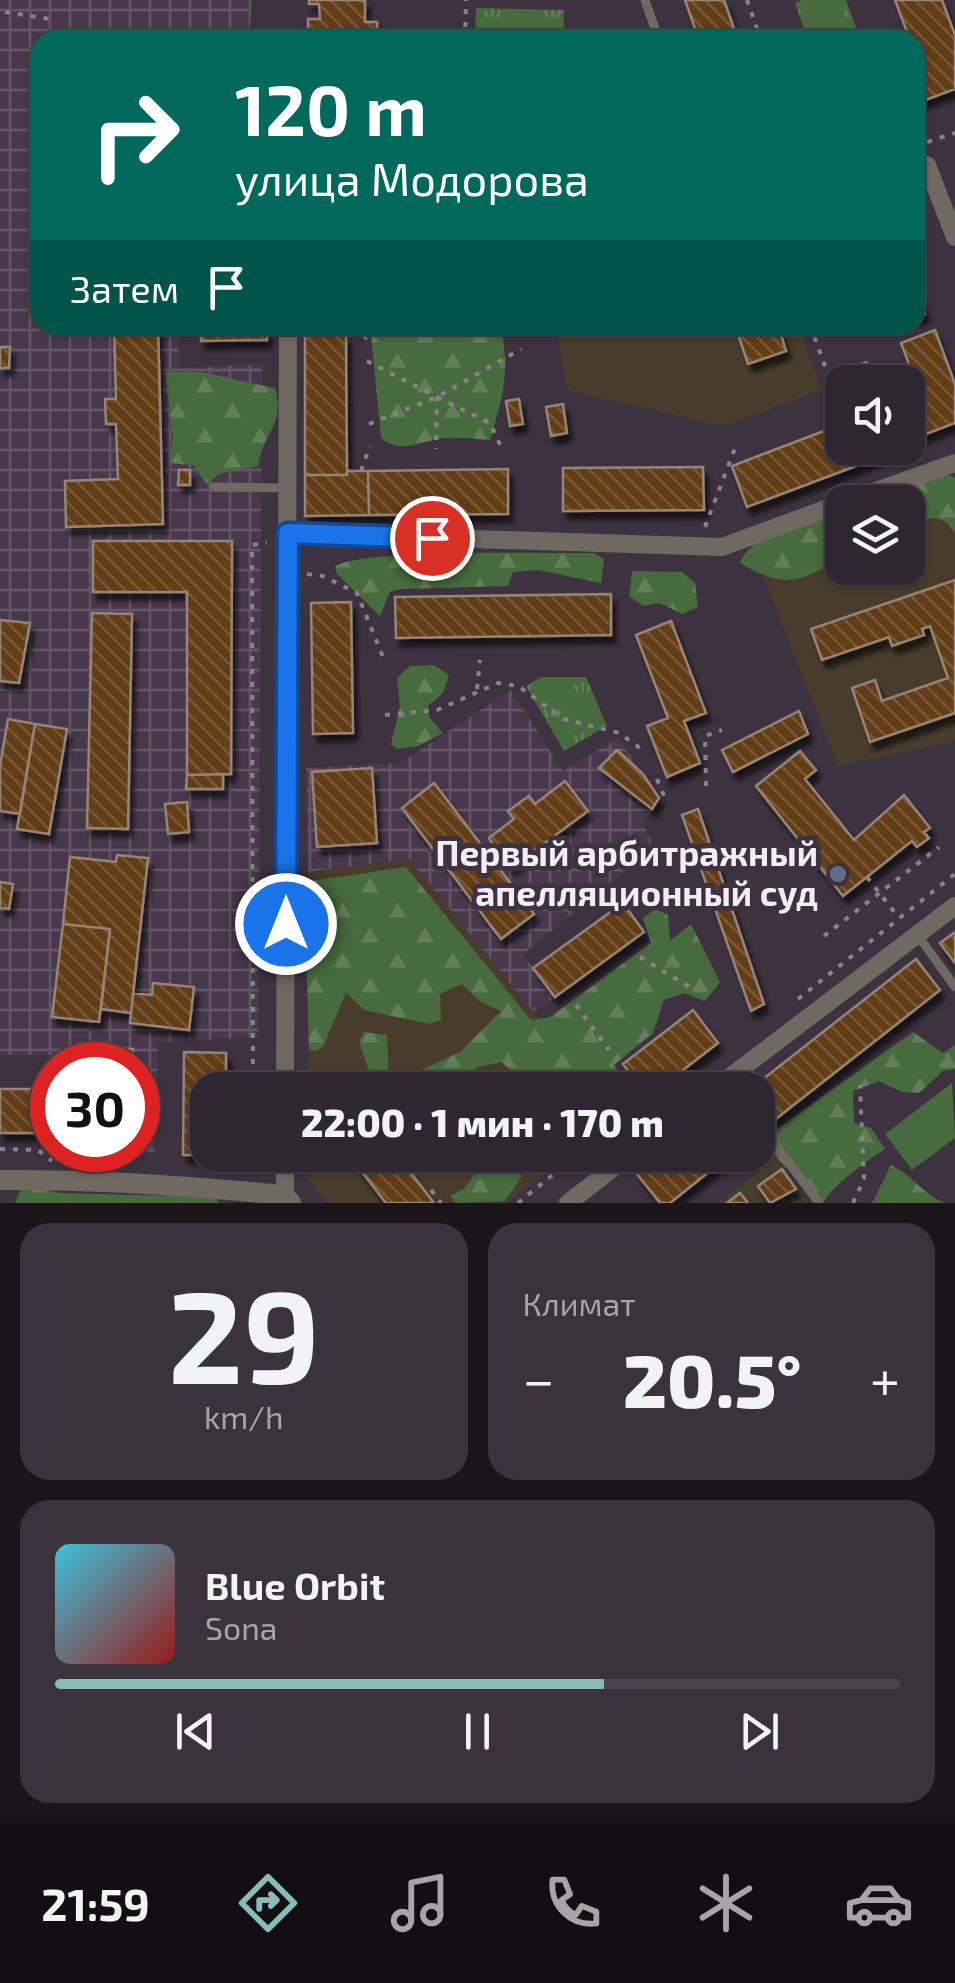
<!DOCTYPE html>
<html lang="ru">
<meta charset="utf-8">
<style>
body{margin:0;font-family:"Exo 2",sans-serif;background:#3a323c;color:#f1f3f6;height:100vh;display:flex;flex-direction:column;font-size:38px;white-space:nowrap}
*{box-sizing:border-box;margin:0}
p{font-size:32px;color:#a7a5ab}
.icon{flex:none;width:55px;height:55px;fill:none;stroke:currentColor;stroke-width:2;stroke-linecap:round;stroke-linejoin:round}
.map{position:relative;height:1203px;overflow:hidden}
.drawer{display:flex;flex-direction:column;gap:20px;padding:20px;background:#19151a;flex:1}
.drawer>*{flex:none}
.banner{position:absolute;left:30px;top:30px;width:895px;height:305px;border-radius:30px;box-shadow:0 2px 8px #0004,0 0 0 2px #49434c;background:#00695c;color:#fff;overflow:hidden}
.fabs{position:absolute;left:825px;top:365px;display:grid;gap:20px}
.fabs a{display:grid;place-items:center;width:100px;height:100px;border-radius:20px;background:#2e2630;box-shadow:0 2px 8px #0004,0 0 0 2px #49434c;font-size:50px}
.speed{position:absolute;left:30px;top:1042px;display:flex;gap:20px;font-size:50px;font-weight:700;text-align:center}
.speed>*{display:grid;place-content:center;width:130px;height:130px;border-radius:50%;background:#2e2630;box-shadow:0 2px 8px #0004,0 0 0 2px #49434c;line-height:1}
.speed .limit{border:15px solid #d22;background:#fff;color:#111}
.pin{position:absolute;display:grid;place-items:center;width:85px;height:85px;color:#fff;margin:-42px;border:5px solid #fff;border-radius:50%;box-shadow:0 2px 10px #0007}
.me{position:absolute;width:110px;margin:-55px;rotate:0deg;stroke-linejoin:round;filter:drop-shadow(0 0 8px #0008)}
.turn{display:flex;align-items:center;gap:35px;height:210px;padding:0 40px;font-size:45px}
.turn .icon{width:130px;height:130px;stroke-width:2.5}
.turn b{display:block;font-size:70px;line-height:85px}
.then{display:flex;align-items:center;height:95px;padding:0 40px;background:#0003;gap:20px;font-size:38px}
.big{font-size:75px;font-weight:800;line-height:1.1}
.drawer .tile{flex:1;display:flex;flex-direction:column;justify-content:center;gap:15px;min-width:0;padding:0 35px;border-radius:30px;background:#3a323c}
.drawer .dial{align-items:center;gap:0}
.dial b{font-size:130px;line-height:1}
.song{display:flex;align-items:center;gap:30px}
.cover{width:120px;height:120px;border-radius:15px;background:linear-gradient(135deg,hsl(190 70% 55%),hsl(0 70% 35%))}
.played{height:10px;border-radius:5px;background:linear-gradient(90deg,#8bbbb9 65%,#49434c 65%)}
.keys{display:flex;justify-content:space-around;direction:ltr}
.heat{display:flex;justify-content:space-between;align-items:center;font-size:55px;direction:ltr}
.drawer .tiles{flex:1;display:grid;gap:20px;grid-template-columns:1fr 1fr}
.tile:last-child{grid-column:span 2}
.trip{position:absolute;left:190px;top:1072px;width:585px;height:100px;border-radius:30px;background:#2e2630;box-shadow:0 2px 8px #0004,0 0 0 2px #49434c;font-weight:800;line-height:100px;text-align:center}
.tab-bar{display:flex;height:160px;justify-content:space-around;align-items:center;background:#120f13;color:#a7a5ab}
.tab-bar .icon{width:70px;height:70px}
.tab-bar .on{color:#8bbbb9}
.tab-bar b{font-size:45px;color:#f1f3f6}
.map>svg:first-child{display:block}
</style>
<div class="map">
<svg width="955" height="1203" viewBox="0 0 955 1203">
<defs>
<pattern id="industrial-grid" width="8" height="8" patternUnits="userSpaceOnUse" patternTransform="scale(2.5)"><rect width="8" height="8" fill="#49384c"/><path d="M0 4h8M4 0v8" fill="none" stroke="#645566"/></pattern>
<pattern id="forest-firs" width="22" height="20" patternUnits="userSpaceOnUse" patternTransform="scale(2.5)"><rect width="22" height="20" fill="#476a3e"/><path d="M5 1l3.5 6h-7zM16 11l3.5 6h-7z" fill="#627f5a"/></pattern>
<pattern id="park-tufts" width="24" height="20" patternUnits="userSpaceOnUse" patternTransform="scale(2.5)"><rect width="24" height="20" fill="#476a3e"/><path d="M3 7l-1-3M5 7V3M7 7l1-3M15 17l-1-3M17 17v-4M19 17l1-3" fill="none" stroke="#627f5a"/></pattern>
<pattern id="building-back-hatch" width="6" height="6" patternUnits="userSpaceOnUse" patternTransform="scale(2.5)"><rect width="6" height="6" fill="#623d16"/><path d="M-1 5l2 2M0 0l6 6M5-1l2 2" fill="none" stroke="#795938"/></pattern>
<filter id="shadow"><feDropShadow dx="4.5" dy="8" stdDeviation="2.5" flood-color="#0009"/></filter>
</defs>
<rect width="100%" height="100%" fill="#3e3240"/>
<path fill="#453e2c" d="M776,1159l34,44h-92z"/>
<path fill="url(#industrial-grid)" d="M0,0h252l-3,40h-209v285h138l1,43 83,-4 -4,673 -100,5 -3,111 -92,-3h75v-85h-75l-1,-10h-62z
M511,690l52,81 55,-33 41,60 -16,26 11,23 -131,107 32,43 -22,15 -124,-153 -101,13 -2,-104 94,-5z"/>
<path fill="#493c2d" d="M556,325h242l24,65 -99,36 -156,-36z
M955,479v262l-117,25 -84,-214 88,-32v48h66v-66z
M409,859l188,231h-288l-1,-218z
M309,1155h258l-61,48h-179l-18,-24z"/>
<path fill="url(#forest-firs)" d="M370,325h130c11,44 3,73 -10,115 -15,-1 -29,-3 -44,-2 -22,1 -45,18 -65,0z
M165,372h36l74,16c11,36 -13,46 -17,78l-39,8 -12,10 -14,-19 -23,-2 3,-27z
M942,471l13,7v56c-13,-23 -27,-16 -47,-7v-25h-48z
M842,509v47c-40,27 -58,33 -102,7 10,-31 75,-43 102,-54z
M594,553l10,6 -3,24 -63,-13 -25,2 -5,14 -107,3 -11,3 -10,24 -43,-42 -2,-7c22,-19 218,-13 259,-14z
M632,571l50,1 13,11 3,24 -16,7 -22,-11 -16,3 -15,-10z
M434,665l15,10 -6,18 -15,13 1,11 14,16 -25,13 -21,3 -6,-5 9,-37 -3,-29 13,-12z
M406,867l125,153 19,-3 101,-74 -8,-25 12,-9 13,6 2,26 21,-17 29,58 -15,19 -20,-8 -21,7 -11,33 -39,32 15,25h-135l16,-20 -8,-8 -25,5 -12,23h-85l-8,-10 -13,-38 5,-10 23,3 2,48 17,3 17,-17 37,-17 41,-41 -22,-10 -17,-17 -22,10 1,26 -12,4 -65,-14 -18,-18 -23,55 -8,4 -6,-2 -5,-167z
M913,1032l30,21 12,-8v24l-12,2 -24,22 -17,-1 -23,-11 -26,10 1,32 17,5 14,21c-20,13 -49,34 -61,52l-9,-3 -41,-43 -25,17 -14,-17h23v-30l16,6z
M488,1155h30l-6,13 10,8 -17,25 -49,2 -6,-7 15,-8z
M891,1165c22,11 32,29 54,38h-73z
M22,1186l39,7 154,4 4,6h-204z"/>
<path fill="url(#park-tufts)" d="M802,0h44l14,39 -52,1 -13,-37z
M476,8l88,2 -1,30h-88z
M541,677h45l21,49 -43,25 -38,-65z"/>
<path fill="#476a3e" d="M952,1083l3,55 -43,32 -27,-36z"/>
<path fill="url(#building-back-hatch)" stroke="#968577" stroke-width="2.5" filter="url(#shadow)" d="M309,0h56v22h12v18h-69v-21h12l-1,-15h-10z
M685,0h39l14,40h-39z
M895,0h47l13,35v54l-40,15v-64h-5z
M915,286l10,28 -10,4z
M114,325h44l5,199 -97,3 -1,-46 53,-2 -2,-55h-10l-1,-25h11z
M201,325h66v15l-66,1z
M735,325h43l8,26 -38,13z
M935,330l20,54v39l-42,16 -5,-35 14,-5 -21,-56z
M346,335l1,140h-42v-139z
M0,347h10l-1,21h-9z
M519,399l4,25 -13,2 -4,-25z
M563,404l4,29 -16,3 -5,-29z
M842,424v24h34l4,9 -133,50 -15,-41z
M703,467l1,43 -141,1v-43z
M508,469v45l-139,1 -1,-44z
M179,470h11v15h-12z
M347,471h21l1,44 -64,1v-41h42z
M93,541h139l-1,233 -44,1v-183h-94z
M955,580v133l-85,29 -18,-54 23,-8 7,21 66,-23 -18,-52 -8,3 2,6 -32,11 -3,-9 -67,23 -11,-31z
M611,594v41l-215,3 -1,-41z
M351,602l2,131 -40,1 -2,-131z
M92,613l40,1 -4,215 -41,-1z
M0,620l30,3 -11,60 -19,-2z
M671,621l35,92 -22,8 16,42 -33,14 -20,-51 21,-8 -32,-83z
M799,711l9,23 -75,38 -11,-22z
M8,719l27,5 -15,90 -20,-3v-45z
M35,724l32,5 -18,105 -32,-5z
M617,750l26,24 16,24 -7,11 -53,-41z
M800,751l16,19 -11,9 49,61 50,-45 26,33 -6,4 5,6 -12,9 -5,-6 -69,55 -87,-110z
M372,768l5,75 -60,4 -5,-75z
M223,774v15h-37l1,-14z
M565,781l23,30 -77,57 -22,-30 25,-19 -6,-8 21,-15 6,8z
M434,783l100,131 -33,25 -99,-131z
M187,802l2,30 -21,2 -3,-30z
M698,809l66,195 -13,7 -69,-196z
M117,855l31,3 -17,155 -30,-4 9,-80 -47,-5 7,-67 46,5z
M0,882l13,2 -4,25 -9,-1z
M623,903l21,29 -89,65 -22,-29z
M63,924l47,5 -11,93 -47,-5z
M955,932v31l-15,-20z
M916,959l24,31 -168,132 -14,-19v-13h-9z
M153,983l41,4 -5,43 -59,-7 3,-30 19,2z
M693,1010l25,33 -61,47h-14l-20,-26z
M90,1047l43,2 -1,16h-43z
M184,1052l42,1v37h-18v65h18h-43z
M0,1089h49v44h-49z
M368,1155h29l37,48h-48l-30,-39z
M660,1155h62l3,4 -55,44h-10l-23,-29z
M782,1169l14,20 -26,14 -12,-17z
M740,1193l8,10h-21z"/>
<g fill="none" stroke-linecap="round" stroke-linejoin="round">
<path stroke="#8b818d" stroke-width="4" stroke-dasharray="5 8" stroke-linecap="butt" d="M747,0l14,40
M5,12l46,7
M465,40l1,-40
M915,146l40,-13
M355,325l11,13 20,-13
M810,325l19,52 37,-14 9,19
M367,361l70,36 -1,52
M437,397l53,26 12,26
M369,424l68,-27 84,-48
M361,471l9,-25
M705,527l32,-84
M307,574l16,2 34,17 28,69
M477,689l3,-29
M385,715l52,-5 61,-27 20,3 46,33 55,14 21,15
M657,779l9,22
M706,786l-1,-50 17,-6
M867,877l31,40
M824,936l115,-89
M640,957l51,31
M798,999l157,-125
M576,1005l33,45
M253,1090l-1,-545 15,-2
M0,1149l38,1 14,11
M254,1155v15
M431,1190l10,13
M518,1203l59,-48
M853,1203l11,-24 -4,-94"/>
<path stroke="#6f6962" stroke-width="9" d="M645,0l14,40
M213,487l75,1
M917,934l38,53
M758,1121l61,82"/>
<path stroke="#6f6962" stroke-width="18" d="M927,165l28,72
M845,502l110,-39
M288,533l434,14 120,-44
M285,1090l3,-765
M713,1090l242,-184
M285,1195v-40
M568,1203l62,-48"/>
<path stroke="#6f6962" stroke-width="20" d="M0,1180c95,-1 190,6 285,15l6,8"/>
</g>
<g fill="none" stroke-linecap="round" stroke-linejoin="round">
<g stroke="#114b97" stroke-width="25">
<path id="route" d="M286,924l2,-391 144,5"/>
</g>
<use href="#route" stroke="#1a73e8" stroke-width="18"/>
</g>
<circle fill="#5c6f8a" stroke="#3e3240" stroke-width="4" cx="838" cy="874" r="10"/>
<g text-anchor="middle" stroke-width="10" stroke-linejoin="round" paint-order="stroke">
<g font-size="35" font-weight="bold" fill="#f4ecf6" stroke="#3e3240" text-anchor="end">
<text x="818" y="866">Первый арбитражный<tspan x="818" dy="40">апелляционный суд</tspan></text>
</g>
</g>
</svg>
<div class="fabs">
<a><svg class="icon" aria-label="sound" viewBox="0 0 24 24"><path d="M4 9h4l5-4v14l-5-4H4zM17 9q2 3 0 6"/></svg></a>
<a><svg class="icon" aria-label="layers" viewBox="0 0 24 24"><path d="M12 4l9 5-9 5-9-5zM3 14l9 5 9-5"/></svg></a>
</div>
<div class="speed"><div class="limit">30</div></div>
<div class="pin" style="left:432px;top:538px;background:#d93025"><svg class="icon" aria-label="arrive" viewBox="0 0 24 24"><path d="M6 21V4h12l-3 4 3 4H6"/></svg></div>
<svg class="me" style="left:286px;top:924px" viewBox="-20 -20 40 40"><circle r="17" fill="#1a73e8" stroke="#fff" stroke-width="3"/><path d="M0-11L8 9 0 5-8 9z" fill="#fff"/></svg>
<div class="trip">22:00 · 1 мин · 170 m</div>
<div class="banner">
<div class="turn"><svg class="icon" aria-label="right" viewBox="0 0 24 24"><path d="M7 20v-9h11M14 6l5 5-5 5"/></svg><div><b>120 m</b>улица Модорова</div></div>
<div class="then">Затем<svg class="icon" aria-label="arrive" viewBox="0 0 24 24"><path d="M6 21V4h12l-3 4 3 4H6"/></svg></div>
</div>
</div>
<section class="drawer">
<div class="tiles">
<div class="tile dial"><b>29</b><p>km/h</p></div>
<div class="tile"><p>Климат</p>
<div class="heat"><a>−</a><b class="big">20.5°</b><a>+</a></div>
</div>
<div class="tile">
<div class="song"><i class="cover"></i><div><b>Blue Orbit</b><p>Sona</p></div></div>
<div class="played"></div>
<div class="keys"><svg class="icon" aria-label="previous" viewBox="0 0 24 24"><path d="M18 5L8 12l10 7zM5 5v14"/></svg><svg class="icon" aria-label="pause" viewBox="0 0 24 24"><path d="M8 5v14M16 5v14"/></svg><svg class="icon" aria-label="next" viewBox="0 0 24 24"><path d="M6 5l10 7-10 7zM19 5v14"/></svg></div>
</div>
</div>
</section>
<nav class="tab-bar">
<b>21:59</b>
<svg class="icon on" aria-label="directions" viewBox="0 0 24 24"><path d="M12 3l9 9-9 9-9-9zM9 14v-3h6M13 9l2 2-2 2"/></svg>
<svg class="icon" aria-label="music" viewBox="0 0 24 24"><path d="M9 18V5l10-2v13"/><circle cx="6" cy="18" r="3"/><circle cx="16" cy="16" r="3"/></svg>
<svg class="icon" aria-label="phone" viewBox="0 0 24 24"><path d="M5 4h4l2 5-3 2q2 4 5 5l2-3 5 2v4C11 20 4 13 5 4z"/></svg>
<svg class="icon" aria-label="climate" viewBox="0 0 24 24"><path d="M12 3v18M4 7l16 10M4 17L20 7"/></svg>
<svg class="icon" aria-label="car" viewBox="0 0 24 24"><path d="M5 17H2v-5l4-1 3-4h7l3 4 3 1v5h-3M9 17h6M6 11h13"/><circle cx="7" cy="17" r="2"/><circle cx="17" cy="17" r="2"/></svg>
</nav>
